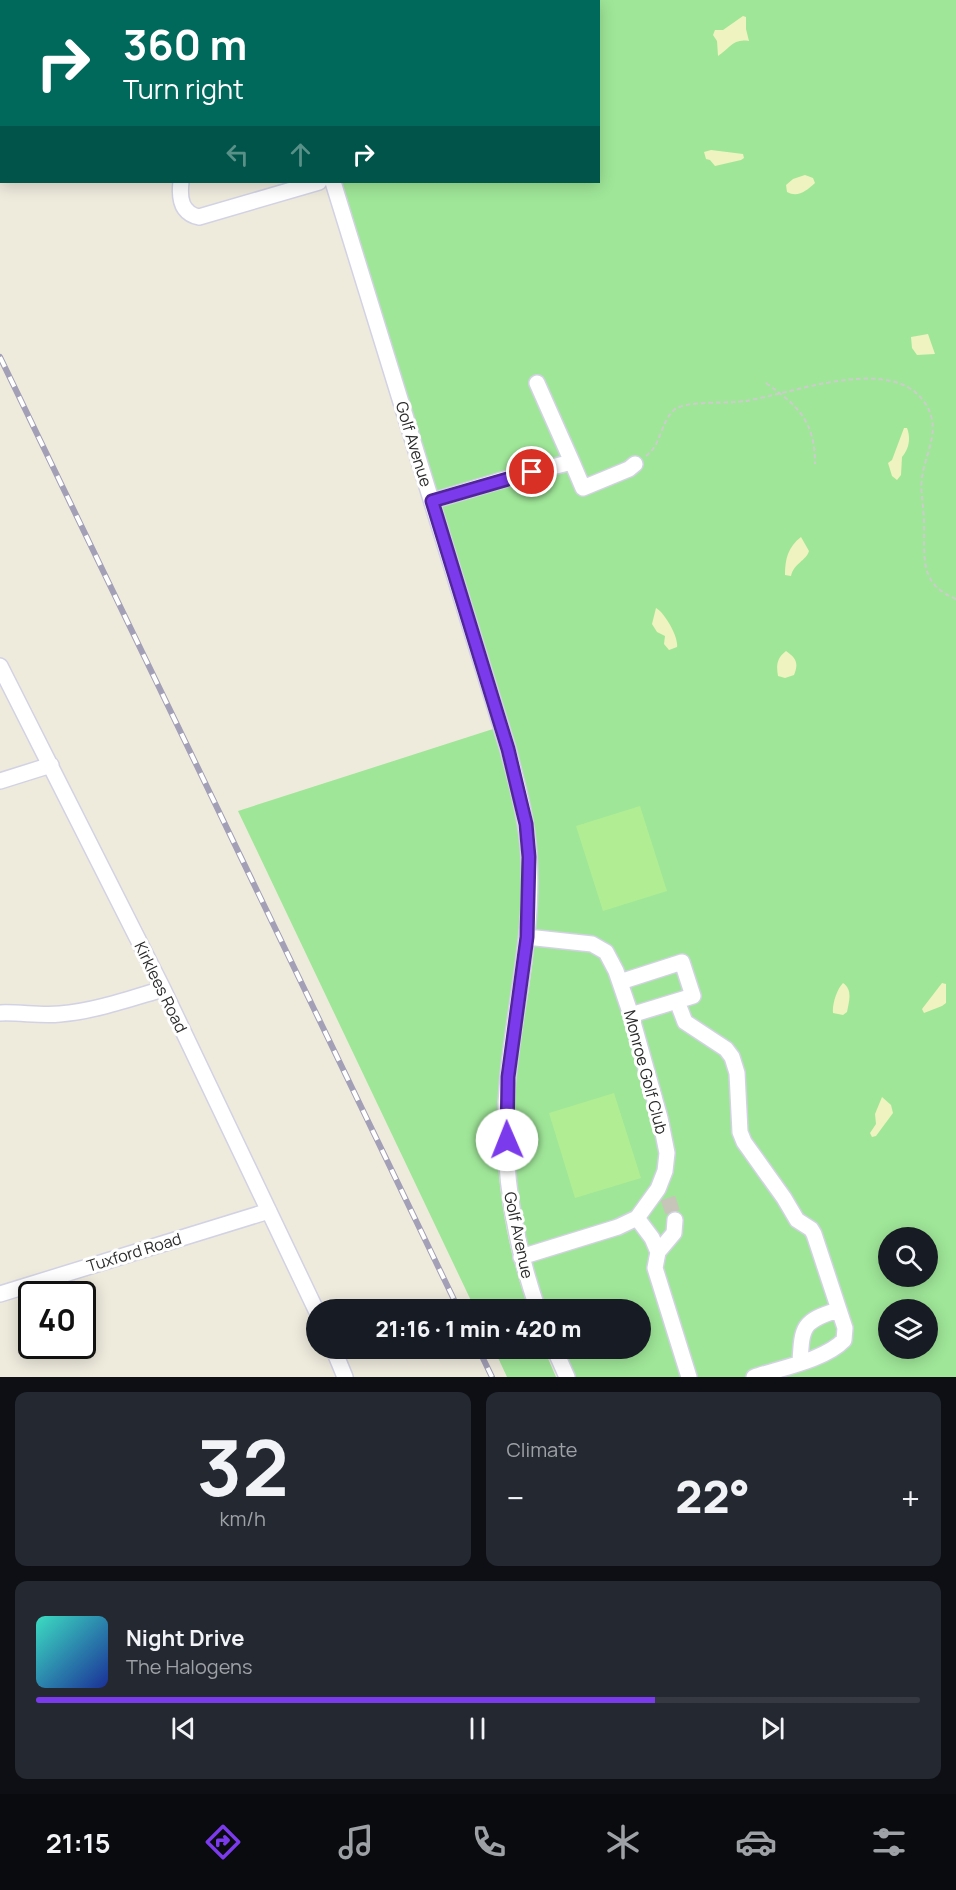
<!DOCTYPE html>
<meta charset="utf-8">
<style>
body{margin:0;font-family:Manrope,sans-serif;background:#242831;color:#f1f3f6;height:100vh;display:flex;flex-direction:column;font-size:22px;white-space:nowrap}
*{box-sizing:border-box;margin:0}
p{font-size:20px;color:#9ea1a6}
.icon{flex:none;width:33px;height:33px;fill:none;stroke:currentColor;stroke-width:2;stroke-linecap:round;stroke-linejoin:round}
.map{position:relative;height:1377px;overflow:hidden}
.details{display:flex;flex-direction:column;gap:15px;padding:15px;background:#0d0f14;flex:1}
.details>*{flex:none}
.guide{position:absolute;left:0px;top:0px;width:600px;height:183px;box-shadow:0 3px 15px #0003;background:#00695c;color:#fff;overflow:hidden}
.tools{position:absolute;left:878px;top:1227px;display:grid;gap:12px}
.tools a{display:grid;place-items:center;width:60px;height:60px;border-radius:50%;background:#171b24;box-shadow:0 3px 15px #0003;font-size:30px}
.speed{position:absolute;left:18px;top:1281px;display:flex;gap:12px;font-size:30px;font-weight:700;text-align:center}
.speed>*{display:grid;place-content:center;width:78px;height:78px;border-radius:50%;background:#171b24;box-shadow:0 3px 15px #0003;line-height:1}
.speed .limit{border:3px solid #111;border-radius:9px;background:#fff;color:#111}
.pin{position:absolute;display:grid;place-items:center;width:51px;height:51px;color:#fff;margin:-26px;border:3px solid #fff;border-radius:50%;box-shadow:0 2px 6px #0007}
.me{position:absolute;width:66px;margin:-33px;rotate:359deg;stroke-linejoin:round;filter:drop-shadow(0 0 4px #0008)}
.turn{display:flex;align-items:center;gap:21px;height:126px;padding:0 24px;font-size:27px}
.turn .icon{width:78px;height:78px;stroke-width:2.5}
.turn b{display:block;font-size:42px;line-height:51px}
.lanes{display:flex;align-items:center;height:57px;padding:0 24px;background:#0003;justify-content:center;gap:30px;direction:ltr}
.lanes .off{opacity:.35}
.big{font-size:45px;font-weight:800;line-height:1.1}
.details .tile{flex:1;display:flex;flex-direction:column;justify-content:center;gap:9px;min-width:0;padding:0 21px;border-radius:12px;background:#242831}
.details .dial{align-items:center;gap:0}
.dial b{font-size:78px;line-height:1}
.song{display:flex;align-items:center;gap:18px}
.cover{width:72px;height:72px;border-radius:9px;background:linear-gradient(135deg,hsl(170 70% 55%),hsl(230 70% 35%))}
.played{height:6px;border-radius:3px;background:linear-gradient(90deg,#7c3aed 70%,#363941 70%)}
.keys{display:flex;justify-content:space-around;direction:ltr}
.heat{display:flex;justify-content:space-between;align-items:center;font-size:33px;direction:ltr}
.details .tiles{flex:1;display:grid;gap:15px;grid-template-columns:1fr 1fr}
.tile:last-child{grid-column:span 2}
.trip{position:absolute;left:306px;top:1299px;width:345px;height:60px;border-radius:30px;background:#171b24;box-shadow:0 3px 15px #0003;font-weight:800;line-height:60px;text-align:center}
.dock{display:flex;height:96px;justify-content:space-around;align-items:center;background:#090b0e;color:#9ea1a6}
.dock .icon{width:42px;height:42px}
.dock .active{color:#7c3aed}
.dock b{font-size:27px;color:#f1f3f6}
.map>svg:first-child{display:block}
</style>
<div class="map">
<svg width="956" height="1377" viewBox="0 0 956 1377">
<rect width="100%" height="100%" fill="#eeebdd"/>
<path fill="#9fe698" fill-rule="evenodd" d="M285,0h671v1377h-381l-13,-28 78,-1v-38l-94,-1c-21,-61 -33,-122 -33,-187 0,-55 14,-109 20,-164 4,-35 6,-74 2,-109 -2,-20 -6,-39 -9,-59l-184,-608h256v-180zM888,1238h39v38h-39zM888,1310h39v38h-39z
M493,729c13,43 26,85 28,129 3,77 -14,151 -22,227 -7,75 4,154 30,224h-54l-237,-498z
M494,1349h50l12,28h-49z"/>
<path fill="#eff3bf" d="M743,16l3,1v12l3,12c-16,-3 -20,8 -31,15l-1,-15 -4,-6 2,-5h8z
M711,150l32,4 1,4 -3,2 -26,6 -5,-6 -4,-1 -2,-7z
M805,175l8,3 2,5c-9,8 -17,15 -28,9l-1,-7 7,-6z
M928,334l7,20 -18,1 -5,-7 -1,-11z
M904,428h3c4,10 2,21 -5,29l-1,18 -4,5 -5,-4 -4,-13 4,-3z
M801,537l8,14c-3,10 -15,12 -18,25l-6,-1c0,-16 3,-28 16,-38z
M656,608c8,4 23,29 21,39l-8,3 -5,-6 1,-8 -8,-4 -5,-8z
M786,651c10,7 13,12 8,24l-9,3 -7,-2c-2,-11 -1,-18 8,-25z
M843,983c10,7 6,18 4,29l-4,3 -10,-2c-1,-9 4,-24 10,-30z
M942,983l4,1v19l-4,3 -18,7 -2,-4z
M882,1097l9,8 2,8 -17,23 -4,1 -2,-4 6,-9 -1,-10z"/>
<path fill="#b1ee93" d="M640,806l27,85 -64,20 -27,-85z
M614,1093l27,85 -66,20 -26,-85z"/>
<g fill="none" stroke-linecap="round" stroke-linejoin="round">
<path stroke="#c7c5b9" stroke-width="15" stroke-dasharray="15 8" stroke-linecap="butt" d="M668,1198l7,22"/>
<g stroke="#d3d2e4" stroke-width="18">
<path id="minor" d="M277,0v2
M181,182c-2,16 0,31 18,35l120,-35
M333,182l175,567c9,35 19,70 21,107 5,74 -14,147 -21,221 -8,78 4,158 30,233
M572,462l11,26 46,-19 6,-5
M432,501l80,-24 60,-15 -35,-79
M0,666l163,323 153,321
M0,781l51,-16
M620,982l62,-20 11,34 -62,19
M677,1001l8,21 41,27 6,8 5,16 3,59 4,10 40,56 13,22 14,9 3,5 31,94 -1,12c-19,20 -63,28 -90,37
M0,1013c20,-1 40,3 60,1 35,-3 69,-15 103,-25
M637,1218l15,20 6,14 -3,16 34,109
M658,1252l16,-19 1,-13
M521,1257l97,-30 19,-9 21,-29 7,-18 2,-18 -7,-35 -29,-103 -15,-44 -10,-19 -14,-8 -65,-7
M0,1294l269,-83
M333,1348l12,29
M554,1348l13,29
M800,1362c2,-35 2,-41 38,-52"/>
</g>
<path stroke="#ccc" stroke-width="2" stroke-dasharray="4.5 3" stroke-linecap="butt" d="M766,383c32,23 49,38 49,81
M646,456c16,-12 14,-33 28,-46 11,-10 55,-6 71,-9 47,-7 147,-48 180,2 17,25 1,49 -3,74 -2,16 2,30 2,46 1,33 -6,61 32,76"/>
<use href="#minor" stroke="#fff" stroke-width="15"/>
<g stroke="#a29fb6" stroke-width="6">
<path id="rail" d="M0,357l459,953
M478,1348l14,29"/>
</g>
<use href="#rail" stroke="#fff" stroke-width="4" stroke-dasharray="11" stroke-linecap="butt"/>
</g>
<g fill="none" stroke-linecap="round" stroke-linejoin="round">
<g stroke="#51269a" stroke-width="15">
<path id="route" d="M507,1140l1,-63 19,-140 2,-80 -3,-33 -18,-75 -76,-248 100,-29"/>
</g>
<use href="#route" stroke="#7c3aed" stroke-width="10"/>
</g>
<g text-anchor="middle" stroke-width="6" stroke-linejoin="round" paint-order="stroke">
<g font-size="16" fill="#2b2b2b" stroke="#fff">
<text transform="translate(414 444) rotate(73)" y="6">Golf Avenue</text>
<text transform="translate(161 987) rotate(64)" y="6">Kirklees Road</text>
<text transform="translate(646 1072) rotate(75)" y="6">Monroe Golf Club</text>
<text transform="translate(519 1235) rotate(78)" y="6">Golf Avenue</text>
<text transform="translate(134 1252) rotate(-17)" y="6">Tuxford Road</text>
</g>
</g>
</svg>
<div class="tools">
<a><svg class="icon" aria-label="search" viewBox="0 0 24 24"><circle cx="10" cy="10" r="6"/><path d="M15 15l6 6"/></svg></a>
<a><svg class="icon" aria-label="layers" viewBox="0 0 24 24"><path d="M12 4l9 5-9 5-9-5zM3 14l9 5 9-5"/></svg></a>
</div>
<div class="speed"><div class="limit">40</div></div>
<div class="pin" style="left:532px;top:472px;background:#d93025"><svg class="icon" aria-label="arrive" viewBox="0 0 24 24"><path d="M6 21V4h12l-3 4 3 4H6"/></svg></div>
<svg class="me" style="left:507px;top:1140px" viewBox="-20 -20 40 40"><circle r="19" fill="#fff"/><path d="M0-13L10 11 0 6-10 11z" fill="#7c3aed"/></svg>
<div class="trip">21:16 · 1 min · 420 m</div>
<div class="guide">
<div class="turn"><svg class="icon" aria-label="right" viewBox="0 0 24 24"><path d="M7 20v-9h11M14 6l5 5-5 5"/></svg><div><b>360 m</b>Turn right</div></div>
<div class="lanes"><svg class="icon off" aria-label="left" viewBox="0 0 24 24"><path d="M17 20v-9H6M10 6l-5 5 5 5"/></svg><svg class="icon off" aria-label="ahead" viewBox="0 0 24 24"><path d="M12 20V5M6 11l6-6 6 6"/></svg><svg class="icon" aria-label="right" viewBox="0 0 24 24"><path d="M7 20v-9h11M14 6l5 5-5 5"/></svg></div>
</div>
</div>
<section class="details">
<div class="tiles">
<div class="tile dial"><b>32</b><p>km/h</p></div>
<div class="tile"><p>Climate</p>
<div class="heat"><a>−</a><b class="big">22°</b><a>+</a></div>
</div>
<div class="tile">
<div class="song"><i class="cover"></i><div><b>Night Drive</b><p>The Halogens</p></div></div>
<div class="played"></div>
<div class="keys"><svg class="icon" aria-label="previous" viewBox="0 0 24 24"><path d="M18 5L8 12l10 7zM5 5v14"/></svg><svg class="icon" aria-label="pause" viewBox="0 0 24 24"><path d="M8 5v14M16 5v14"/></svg><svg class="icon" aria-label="next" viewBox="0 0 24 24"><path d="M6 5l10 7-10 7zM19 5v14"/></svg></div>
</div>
</div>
</section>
<nav class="dock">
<b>21:15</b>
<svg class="icon active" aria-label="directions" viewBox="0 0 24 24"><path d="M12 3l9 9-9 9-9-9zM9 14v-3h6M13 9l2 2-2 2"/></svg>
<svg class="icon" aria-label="music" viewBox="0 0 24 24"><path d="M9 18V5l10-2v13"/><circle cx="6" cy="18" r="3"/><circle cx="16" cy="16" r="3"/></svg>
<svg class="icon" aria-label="phone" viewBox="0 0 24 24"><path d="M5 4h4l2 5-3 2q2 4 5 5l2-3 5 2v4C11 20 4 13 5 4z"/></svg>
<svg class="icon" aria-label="climate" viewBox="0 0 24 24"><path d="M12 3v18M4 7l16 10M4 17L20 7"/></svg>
<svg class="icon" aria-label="car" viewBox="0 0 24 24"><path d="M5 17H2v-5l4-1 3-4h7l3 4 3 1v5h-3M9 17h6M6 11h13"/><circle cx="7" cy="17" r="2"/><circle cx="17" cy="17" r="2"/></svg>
<svg class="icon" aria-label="filters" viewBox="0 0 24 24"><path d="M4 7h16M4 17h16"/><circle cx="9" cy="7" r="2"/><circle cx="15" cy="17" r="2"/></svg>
</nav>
